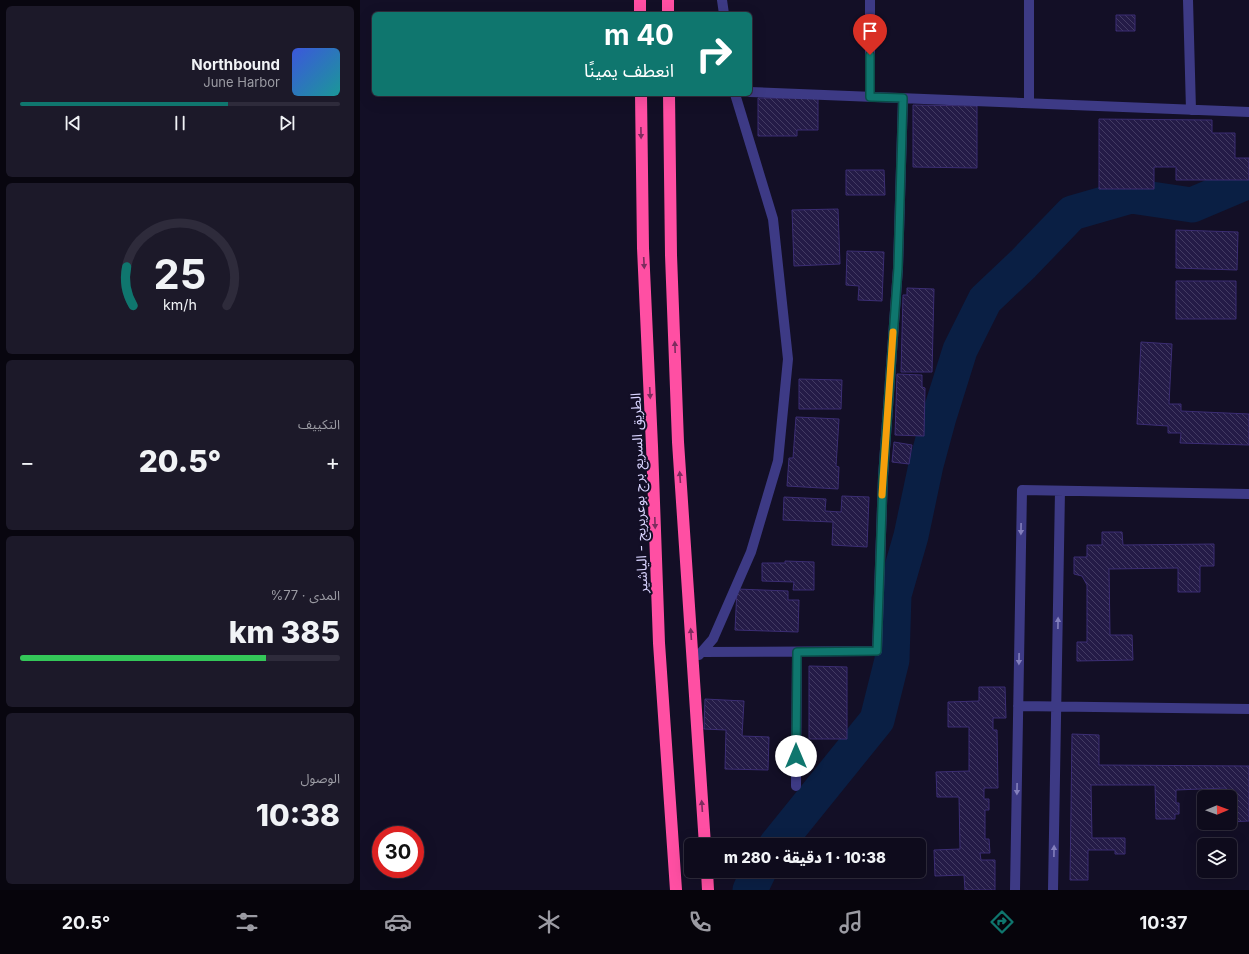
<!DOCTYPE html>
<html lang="ar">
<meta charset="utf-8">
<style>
body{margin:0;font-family:Inter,"Noto Sans Arabic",sans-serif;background:#1c1929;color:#f1f3f6;direction:rtl;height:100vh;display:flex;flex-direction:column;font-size:15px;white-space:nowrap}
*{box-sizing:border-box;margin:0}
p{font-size:13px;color:#9b9ba3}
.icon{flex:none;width:22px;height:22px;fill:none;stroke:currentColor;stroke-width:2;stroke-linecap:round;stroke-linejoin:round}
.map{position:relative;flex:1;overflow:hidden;direction:ltr}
.side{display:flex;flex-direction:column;gap:6px;padding:6px;background:#08060f;width:360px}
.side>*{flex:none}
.guide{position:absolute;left:12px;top:12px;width:380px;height:84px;border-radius:6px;box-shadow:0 4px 16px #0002,0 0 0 1px #2e2b3b;direction:rtl;background:#0f766e;color:#fff;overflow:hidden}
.needle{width:26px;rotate:89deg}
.buttons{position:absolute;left:837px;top:790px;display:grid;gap:8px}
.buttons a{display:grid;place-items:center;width:40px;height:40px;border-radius:6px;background:#0e0b1c;box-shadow:0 4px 16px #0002,0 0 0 1px #2e2b3b;font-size:20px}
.speed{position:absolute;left:12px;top:826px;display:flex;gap:8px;font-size:20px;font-weight:700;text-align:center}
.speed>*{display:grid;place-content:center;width:52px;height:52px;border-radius:50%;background:#0e0b1c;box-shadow:0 4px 16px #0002,0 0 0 1px #2e2b3b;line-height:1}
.speed .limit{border:6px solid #d22;background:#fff;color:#111}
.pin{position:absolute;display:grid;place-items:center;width:34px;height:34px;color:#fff;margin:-41px -17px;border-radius:50% 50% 50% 0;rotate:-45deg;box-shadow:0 0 4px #0007}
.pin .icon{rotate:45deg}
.me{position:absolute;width:44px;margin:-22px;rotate:0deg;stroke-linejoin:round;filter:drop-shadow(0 0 3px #0008)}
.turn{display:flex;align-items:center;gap:14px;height:84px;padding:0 12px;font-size:18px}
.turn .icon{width:52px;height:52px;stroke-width:2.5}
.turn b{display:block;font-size:28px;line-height:34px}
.big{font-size:30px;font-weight:800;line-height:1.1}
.side .card{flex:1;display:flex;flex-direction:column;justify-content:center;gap:6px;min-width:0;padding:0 14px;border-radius:6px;background:#1c1929}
.side .dial{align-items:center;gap:0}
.dial svg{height:104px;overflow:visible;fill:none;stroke:#2e2b3b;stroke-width:7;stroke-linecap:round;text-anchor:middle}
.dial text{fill:#f1f3f6;stroke:none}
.song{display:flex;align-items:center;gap:12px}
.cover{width:48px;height:48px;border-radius:6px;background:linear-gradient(135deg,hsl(230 70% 55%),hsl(180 70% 35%))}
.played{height:4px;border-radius:2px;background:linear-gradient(90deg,#0f766e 65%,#2e2b3b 65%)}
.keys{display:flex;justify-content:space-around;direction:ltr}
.heat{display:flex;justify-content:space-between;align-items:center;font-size:22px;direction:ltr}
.charge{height:6px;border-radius:3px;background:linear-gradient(90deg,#34c759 77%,#2e2b3b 0)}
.trip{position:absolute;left:324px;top:838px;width:242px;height:40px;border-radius:6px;background:#0e0b1c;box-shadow:0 4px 16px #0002,0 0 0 1px #2e2b3b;font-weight:800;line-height:40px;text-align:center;direction:rtl}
.menu{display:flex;height:64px;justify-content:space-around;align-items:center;background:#06040b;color:#9b9ba3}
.menu .icon{width:28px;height:28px}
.menu .active{color:#0f766e}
.menu b{font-size:18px;color:#f1f3f6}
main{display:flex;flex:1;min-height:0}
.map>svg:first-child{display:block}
</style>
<main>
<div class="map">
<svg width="889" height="890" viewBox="0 0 889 890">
<defs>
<pattern id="building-back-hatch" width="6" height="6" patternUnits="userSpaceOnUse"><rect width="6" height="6" fill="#241b47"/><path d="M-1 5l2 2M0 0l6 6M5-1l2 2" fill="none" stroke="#433b63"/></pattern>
</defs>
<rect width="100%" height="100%" fill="#130f26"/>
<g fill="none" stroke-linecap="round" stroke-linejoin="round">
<path stroke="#0a1f44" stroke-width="35" d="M416,845l101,-125 15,-60 2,-65 17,-59 15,-71 13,-48 21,-67 25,-50 38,-36 49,-51 59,-17 61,9 57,-24
M390,890l9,-19"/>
</g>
<path fill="url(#building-back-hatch)" stroke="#3b2d73" d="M756,15h19v16h-19z
M398,98h60v32h-21v6h-39z
M553,105l64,1v62l-64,-1z
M739,119l113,1v13h23v25h14v22h-73v-13h-22v22h-55z
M486,170h38l1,25h-39z
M478,209l2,55 -46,2 -2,-56z
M816,230l62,2 -1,38 -61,-2z
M487,251l37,1 -2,49 -24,-1 1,-14 -13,-1z
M816,281h60v38h-60z
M547,288l27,1 -2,83h-31l2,-77h4z
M781,342l31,2 -3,60h12v7l68,3v31l-69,-2 1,-10h-13v-7l-31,-2z
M537,374l25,1v12l3,1 -1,48 -29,-1z
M439,379l43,1 -1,29h-42z
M436,417l43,2 -3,47 3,1 -1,22 -51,-3 2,-28h4z
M534,442l18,3 -3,19 -17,-2z
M482,496l27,1 -2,50 -35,-2 1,-23 -50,-2 1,-23 42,2 -1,12 16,1z
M742,532h20l1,13 91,-1v22h-14v26h-22v-24l-69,1 1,66h22l1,25 -56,1v-19h10v-57l-5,-9 -8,-2v-17h13v-12h15z
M425,561l29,1v28h-21l1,-8 -32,-1v-18h23z
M377,589l51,2v9h11l-1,32 -63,-2z
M449,666l38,1v72h-38z
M619,687h26l1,31h-13v12h4l1,58h-14v11h5v11h-4v29h4l1,14h-10l1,7h14v30h-30l-1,-15 -29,1 -1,-26 26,-1 -1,-52h-22l-1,-25 33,-1v-44h-21v-25l31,-1z
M345,699l39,2 -2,35 27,1 -1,33 -43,-1 1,-39 -22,-1z
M712,734l27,1v30l150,1v55l-19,1v-25h-3l-1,-9 -50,2v13h3v11h-4v5h-19l-1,-34h-64l1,53h33v16h-10v-4h-27v30h-18z"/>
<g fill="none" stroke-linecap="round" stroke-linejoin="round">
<path stroke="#3d3a85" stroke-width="10" d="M362,0l2,14
M828,0l3,110
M390,92l499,20
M510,97v-97
M669,103v-103
M342,652l175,-1 6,-174 15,-209 5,-170
M339,655l14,-16 38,-87 27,-91 10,-102 -15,-140 -38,-125
M658,706l231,3
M436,786l1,-134
M655,890l7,-400 227,4
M693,890l7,-399"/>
<path stroke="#ff4fa3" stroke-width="12" d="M280,0v14
M308,0v14
M281,94l2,154 9,198 7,197 17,247
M309,94l2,161 7,187 27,403
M347,871l1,19"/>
</g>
<defs><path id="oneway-solid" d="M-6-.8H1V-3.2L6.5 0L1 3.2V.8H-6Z"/></defs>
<g fill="#7d2c5e">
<use href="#oneway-solid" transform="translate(281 133) rotate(89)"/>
<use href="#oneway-solid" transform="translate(284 263) rotate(87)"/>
<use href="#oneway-solid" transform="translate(315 347) rotate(-92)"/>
<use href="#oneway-solid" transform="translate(290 393) rotate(87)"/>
<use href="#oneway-solid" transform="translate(320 477) rotate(-94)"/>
<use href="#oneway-solid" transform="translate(295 523) rotate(88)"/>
<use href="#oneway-solid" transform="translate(331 634) rotate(-94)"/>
<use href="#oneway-solid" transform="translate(342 806) rotate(-94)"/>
</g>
<g fill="#837fbc">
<use href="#oneway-solid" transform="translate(661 529) rotate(91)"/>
<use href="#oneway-solid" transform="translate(698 623) rotate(-89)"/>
<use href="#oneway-solid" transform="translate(659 659) rotate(91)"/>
<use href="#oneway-solid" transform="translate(657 789) rotate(91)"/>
<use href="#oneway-solid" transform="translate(694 851) rotate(-89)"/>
</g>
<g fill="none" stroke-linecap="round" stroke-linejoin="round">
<g stroke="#0a4d48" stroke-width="10">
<path id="route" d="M436,756l1,-104 80,-1 6,-174 15,-209 5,-170 -33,-1v-42"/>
</g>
<use href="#route" stroke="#0f766e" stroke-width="7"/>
<path stroke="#f59e0b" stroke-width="7" d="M522,495l11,-163"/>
</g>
<g text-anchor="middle" stroke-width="4" stroke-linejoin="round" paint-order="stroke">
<g font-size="14" fill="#d9d4ff" stroke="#130f26">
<text transform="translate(279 493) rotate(-92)" y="5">الطريق السريع برج بوعريريج - الياشير</text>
</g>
</g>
</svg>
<div class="buttons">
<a><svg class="needle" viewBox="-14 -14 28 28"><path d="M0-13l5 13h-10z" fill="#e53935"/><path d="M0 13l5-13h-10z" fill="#9b9ba3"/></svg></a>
<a><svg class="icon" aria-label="layers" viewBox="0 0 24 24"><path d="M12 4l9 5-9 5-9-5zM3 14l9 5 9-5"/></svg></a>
</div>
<div class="speed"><div class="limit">30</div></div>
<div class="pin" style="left:510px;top:55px;background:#d93025"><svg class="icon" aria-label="arrive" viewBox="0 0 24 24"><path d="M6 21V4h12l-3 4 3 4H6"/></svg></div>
<svg class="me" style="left:436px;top:756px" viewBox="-20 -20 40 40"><circle r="19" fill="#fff"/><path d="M0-13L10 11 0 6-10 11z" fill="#0f766e"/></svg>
<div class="trip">10:38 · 1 دقيقة · 280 m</div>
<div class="guide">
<div class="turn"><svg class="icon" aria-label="right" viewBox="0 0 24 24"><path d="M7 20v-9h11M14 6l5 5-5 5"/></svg><div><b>40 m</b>انعطف يمينًا</div></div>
</div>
</div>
<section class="side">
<div class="card">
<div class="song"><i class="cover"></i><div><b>Northbound</b><p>June Harbor</p></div></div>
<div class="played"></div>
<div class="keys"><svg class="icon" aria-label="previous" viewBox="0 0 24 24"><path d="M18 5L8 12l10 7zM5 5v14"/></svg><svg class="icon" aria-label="pause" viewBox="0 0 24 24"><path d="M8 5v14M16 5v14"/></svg><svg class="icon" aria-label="next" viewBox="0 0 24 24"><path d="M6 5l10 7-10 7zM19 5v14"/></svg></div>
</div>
<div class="card dial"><svg viewBox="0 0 100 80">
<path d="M14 69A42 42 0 1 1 86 69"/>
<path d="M14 69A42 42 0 0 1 9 39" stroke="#0f766e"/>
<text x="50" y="56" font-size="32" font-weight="700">25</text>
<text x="50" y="72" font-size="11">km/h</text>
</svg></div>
<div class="card"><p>التكييف</p>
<div class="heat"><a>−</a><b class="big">20.5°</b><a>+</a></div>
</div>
<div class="card"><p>المدى · 77%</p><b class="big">385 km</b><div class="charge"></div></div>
<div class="card"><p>الوصول</p><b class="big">10:38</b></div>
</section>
</main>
<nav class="menu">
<b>10:37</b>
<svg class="icon active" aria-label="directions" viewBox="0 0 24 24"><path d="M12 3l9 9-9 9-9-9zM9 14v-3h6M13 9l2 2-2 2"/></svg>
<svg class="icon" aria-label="music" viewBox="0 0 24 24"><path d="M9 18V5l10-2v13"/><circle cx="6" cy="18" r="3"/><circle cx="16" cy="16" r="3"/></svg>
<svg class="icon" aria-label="phone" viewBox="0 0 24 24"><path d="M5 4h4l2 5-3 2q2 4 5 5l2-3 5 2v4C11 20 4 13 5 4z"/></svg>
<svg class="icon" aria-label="climate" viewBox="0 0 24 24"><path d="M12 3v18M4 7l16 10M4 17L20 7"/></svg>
<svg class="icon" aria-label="car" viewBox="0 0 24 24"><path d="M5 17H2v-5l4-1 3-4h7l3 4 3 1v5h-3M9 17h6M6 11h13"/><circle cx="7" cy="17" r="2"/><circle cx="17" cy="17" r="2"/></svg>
<svg class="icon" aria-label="filters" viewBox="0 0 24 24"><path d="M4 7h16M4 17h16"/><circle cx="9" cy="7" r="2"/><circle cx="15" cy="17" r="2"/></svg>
<b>20.5°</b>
</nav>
